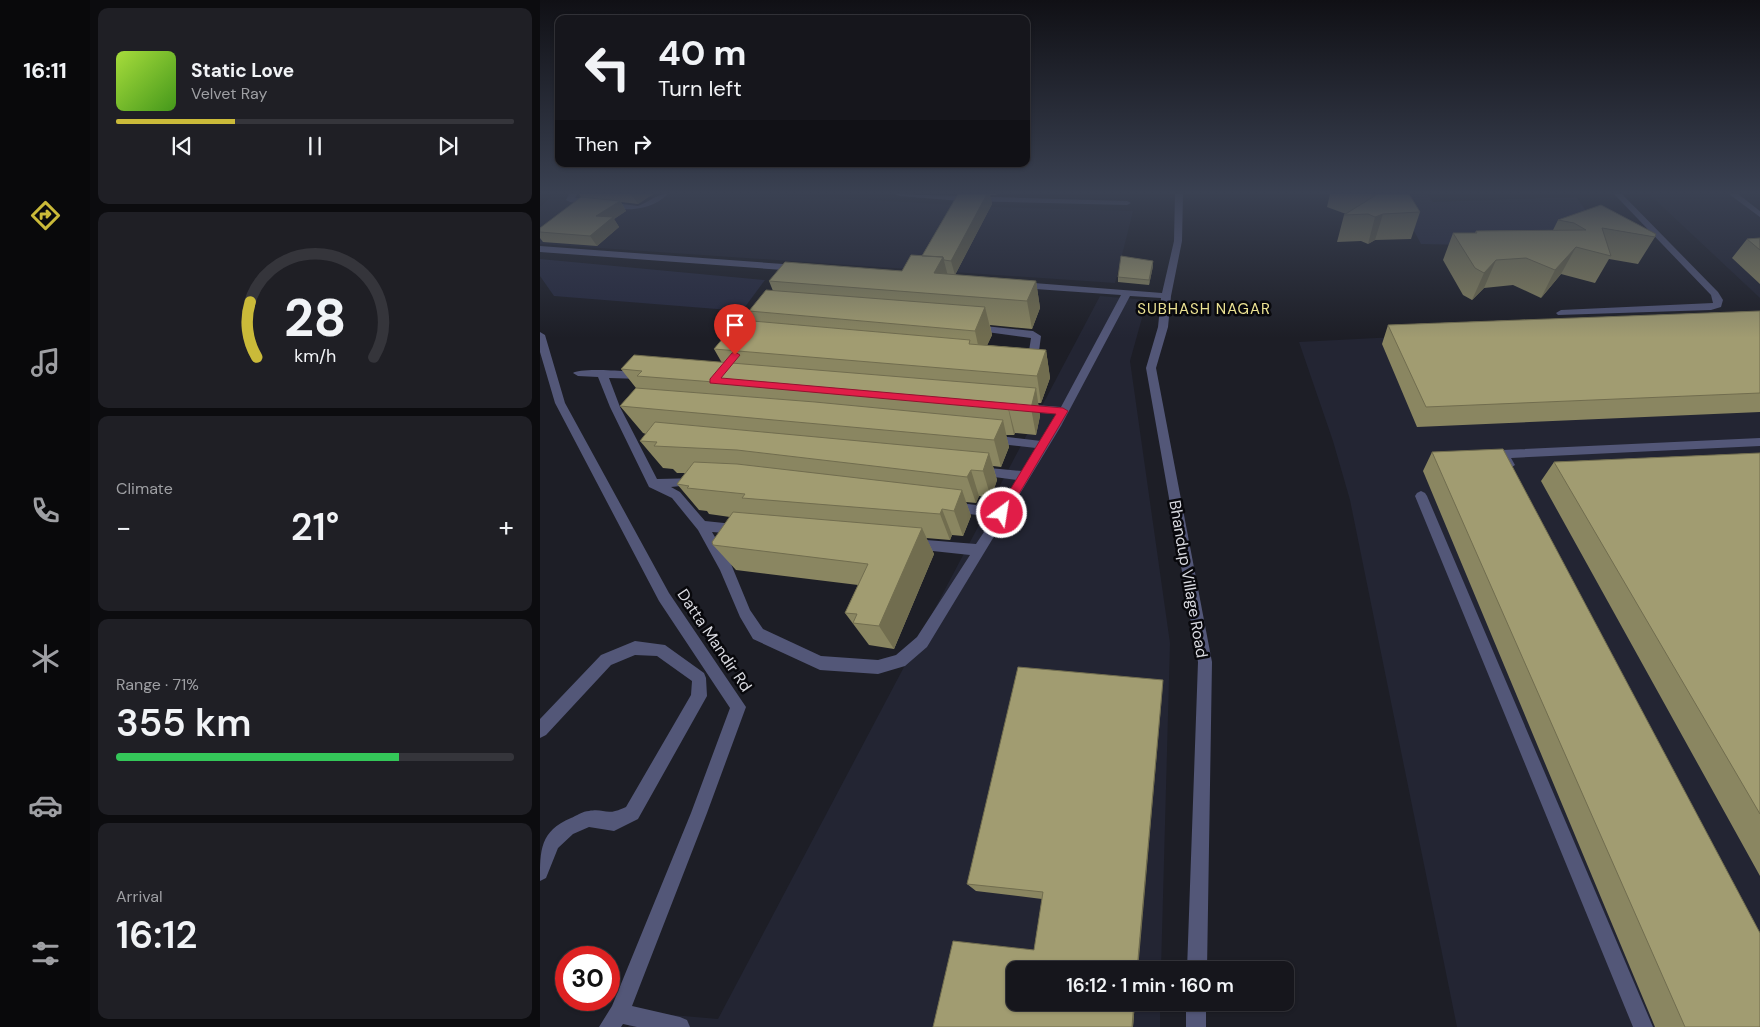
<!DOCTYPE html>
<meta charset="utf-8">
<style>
body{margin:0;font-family:"DM Sans",sans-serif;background:#1f1f25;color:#f1f3f6;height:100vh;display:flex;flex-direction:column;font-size:19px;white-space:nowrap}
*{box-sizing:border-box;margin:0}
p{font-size:16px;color:#9e9fa3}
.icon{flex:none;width:28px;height:28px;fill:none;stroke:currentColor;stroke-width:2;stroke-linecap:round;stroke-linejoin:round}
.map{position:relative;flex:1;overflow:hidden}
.sheet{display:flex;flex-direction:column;gap:8px;padding:8px;background:#0c0c0f;width:450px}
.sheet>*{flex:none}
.banner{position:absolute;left:15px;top:15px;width:475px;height:152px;border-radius:10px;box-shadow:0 1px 4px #0004,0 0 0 1px #35353b;background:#16161c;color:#f1f3f6;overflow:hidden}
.speed{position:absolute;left:15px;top:946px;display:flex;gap:10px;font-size:25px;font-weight:700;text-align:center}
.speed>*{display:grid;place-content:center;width:65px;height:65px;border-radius:50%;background:#16161c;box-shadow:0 1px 4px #0004,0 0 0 1px #35353b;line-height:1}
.speed .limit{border:8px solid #d22;background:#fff;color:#111}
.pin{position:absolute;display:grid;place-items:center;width:42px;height:42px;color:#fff;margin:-51px -21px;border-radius:50% 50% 50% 0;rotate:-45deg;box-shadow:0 0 5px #0007}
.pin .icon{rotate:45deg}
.me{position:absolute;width:55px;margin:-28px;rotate:31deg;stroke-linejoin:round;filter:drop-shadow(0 0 4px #0008)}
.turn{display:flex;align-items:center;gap:18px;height:105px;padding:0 20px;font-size:22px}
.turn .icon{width:65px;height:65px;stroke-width:2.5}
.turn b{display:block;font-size:35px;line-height:42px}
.then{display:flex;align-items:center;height:48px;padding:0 20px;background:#0003;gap:10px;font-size:19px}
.big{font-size:38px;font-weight:600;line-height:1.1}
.sheet .card{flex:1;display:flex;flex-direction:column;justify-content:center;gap:8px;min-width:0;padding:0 18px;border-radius:10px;background:#1f1f25}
.sheet .dial{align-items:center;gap:0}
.dial svg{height:130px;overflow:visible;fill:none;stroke:#35353b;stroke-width:7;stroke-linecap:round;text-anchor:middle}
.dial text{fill:#f1f3f6;stroke:none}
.song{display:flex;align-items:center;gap:15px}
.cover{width:60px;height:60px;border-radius:8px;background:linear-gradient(135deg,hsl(80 70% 55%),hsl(100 70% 35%))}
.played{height:5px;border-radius:2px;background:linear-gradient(90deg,#caba39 30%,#35353b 30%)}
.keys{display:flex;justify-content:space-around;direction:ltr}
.heat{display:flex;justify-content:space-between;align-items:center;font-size:28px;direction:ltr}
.charge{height:8px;border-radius:4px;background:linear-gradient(90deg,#34c759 71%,#35353b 0)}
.trip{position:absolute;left:466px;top:961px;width:288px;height:50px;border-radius:10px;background:#16161c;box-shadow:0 1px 4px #0004,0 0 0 1px #35353b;font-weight:600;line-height:50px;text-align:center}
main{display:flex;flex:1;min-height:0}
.tabs{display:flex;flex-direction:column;width:90px;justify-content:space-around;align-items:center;background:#09090b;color:#9e9fa3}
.tabs .icon{width:35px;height:35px}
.tabs .on{color:#caba39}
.tabs b{font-size:22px;color:#f1f3f6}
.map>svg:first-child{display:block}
</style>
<main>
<nav class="tabs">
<b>16:11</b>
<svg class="icon on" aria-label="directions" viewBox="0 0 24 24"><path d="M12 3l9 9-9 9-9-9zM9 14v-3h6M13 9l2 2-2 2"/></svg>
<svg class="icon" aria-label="music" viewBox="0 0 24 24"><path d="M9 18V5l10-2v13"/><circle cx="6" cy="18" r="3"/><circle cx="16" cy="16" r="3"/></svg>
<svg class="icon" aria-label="phone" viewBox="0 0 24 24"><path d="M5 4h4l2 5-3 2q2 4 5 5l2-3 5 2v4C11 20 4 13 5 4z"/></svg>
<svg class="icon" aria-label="climate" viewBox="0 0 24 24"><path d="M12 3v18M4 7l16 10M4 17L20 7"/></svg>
<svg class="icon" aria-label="car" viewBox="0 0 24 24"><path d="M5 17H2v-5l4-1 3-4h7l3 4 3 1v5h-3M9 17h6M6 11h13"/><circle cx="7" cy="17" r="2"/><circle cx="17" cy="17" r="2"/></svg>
<svg class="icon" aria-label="filters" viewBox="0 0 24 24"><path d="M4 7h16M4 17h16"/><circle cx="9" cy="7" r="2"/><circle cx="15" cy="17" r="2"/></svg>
</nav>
<section class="sheet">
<div class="card">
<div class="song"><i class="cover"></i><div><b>Static Love</b><p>Velvet Ray</p></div></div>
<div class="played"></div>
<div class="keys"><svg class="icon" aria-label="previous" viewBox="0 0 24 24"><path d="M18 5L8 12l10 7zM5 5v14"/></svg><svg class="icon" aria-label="pause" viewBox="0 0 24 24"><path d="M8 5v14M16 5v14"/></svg><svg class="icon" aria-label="next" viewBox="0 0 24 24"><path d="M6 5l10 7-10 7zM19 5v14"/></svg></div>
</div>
<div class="card dial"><svg viewBox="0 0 100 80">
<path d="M14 69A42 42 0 1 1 86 69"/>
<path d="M14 69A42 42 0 0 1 10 35" stroke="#caba39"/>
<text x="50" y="56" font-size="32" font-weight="700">28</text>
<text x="50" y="72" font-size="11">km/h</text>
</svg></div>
<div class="card"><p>Climate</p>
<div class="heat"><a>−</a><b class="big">21°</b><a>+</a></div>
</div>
<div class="card"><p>Range · 71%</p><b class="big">355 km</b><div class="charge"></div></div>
<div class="card"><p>Arrival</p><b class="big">16:12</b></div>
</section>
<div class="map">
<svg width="1220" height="1027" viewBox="0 0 1220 1027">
<rect width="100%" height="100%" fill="#1d1e26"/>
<path fill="#232533" d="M14,194h215l220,13 144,4 -18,72 -575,-39v-37z
M1109,194h111v104z
M560,296l47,4 -17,61 40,282 -9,327h-146v32l145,1v24h-532l10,-15 80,7z
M1220,318v709h-303l-107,-527 -17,-59 -34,-99z"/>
<path fill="#272a3f" d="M854,194h33l6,8 143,-5 17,23 -76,26 -96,-2z
M0,260v-1l225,21 -23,31 -188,-15 -14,-20z"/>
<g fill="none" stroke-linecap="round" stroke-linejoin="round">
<path fill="#535778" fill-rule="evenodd" d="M29,194h8l-2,4 63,8c11,-4 18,-12 30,-12 -26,26 -66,12 -98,8l-4,-2z
M355,194l232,7 4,2 -4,2 -165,-4 -63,-5z
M635,194h8l-1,47 -11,55 -3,31 -12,41 56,294 -5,308h-20l11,-308 -52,-294 12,-41 3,-29 -31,-2 -69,130 -134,221 -22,19 -27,8 -58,-4 -67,-31 -13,-22 -20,-47 -22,-40 -26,-32 -23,-11 -39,-80 -12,-30 -20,-1 -5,-3c6,-6 62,-2 73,1l1,2 -5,3 -33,-1 11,29 37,72 43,-1 2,3 -2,3 -29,3 9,5 25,29 38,4 2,4 -2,4 -4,1 -27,-2 19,32 19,46 13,19 58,27 57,4 18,-5 21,-18 53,-82 -56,-6 -5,-1 -1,-4 1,-4 5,-1 62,5 18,-27 -42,-5 -4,-2 -2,-3 2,-3 4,-2 48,6 17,-28 -38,-5 -6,-4 2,-3 4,-1 43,4 14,-23 -45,-5 -6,-4 6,-4 50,6 16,-27 -33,-2 -5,-4 5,-4 37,3 60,-112 -100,-7 -5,-3 5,-3 141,11 12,-52z
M1074,194h8l96,98 5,8 -2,7 -10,3 -153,5 -2,-2 5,-3 152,-7 -2,-8z
M1189,194h9l22,17v6z
M0,246l257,19 4,3 -4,3 -257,-19z
M435,325l58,6 8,5 -2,15 -10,13h-8l-1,-2 9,-11 2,-13 -59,-8 -2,-2z
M0,332l5,3 20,68 104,190 77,114 -39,106 -75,193 48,11 7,3 3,7h-53l-14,-3 -2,3h-22l13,-21 79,-193 39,-105 -71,-107 -104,-198 -15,-51z
M1220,438v8l-249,12 4,7 -6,4 -4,-1 -8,-14 6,-4z
M881,491l4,2 2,3 226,531h-20l-218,-531 2,-3z
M95,641l30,4 39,28 2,5 1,18 -69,123 -24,12 -25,-4 -16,7 -15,14 -12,30 -6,3c0,-31 0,-50 31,-63 5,-2 12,-7 18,-7 17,-3 16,6 37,-4l65,-112 1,-14 -35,-25 -22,-1 -24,10 -65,70 -6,3v-19l61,-64z
M646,1002h20v25h-20z"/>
</g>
<path fill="#8a8661" d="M39,194h74l-15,10 -17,-2 5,9 -12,8 5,8 -22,19 -54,-4 -3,-4v-10l57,-29 -16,-2z
M418,194h39l-1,1h-6l2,9 -37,71 81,6 4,27 -8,21 -42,-4 2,10 -5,10 59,5 4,28 -9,25h-3l2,13 -4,19 -21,-2 -1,2h-8l3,12 -8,20 -8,-1 4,14 -6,18 -12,-2 -3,7 -10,-1 5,14 -8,20 -11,-1 -2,5 -24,-2 8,16 -40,95 -25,-4 -24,-32 13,-28 -122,-15 -23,-25 17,-28 -21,-3 -2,-3 -8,-1 -22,-26 8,-11h-8l-4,-4 -10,-1 -23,-27 6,-7 -3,-1 -23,-27 16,-18 -15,-19 101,-6 -8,-14 23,-24 18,-4 -6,-10 24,-20 -4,-10 133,-10 20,-15z
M790,194h79l11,18 -9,27 -36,1 -7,4 -7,-3 -24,1 7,-27 2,-1 -19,-7z
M1018,220l97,17 -17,27 -29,-5 -14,24 -34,-9 -20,24 -28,-13 -29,3 -12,12 -9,-5 -20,-35 10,-27h22l1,-2 77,-1z
M1220,238v46l-28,-26 15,-19z
M613,261v5l-4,19 -31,-3v-5z
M1220,311v101l-343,15 -35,-83 6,-19z
M892,452l328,575h-105l-232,-556z
M1220,453v423l-219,-395 13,-19z
M622,695l-147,307h120l-2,25h-200l101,-77 8,-51 -66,-8 -9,-7z"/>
<path fill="#716d4f" d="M91,194h22l-15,10z
M447,194h3l2,10 -37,71 -4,-14z
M80,201l6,10 -12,8 5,8 -22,19 -7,-10 6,-20z
M843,214l-8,26 -7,4 7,-27z
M1036,247l-15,27 -20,24 14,-28z
M403,257l7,27 -16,-11z
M956,260l-12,28 -12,12 12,-27z
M613,261v5l-4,19v-5z
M496,281l4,27 -8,21 -5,-28z
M445,307l7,28 -11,24 -6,-28z
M506,350l4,28 -9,25 -4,-27z
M496,388l4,28 -4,19 -5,-27z
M468,406l7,27 -1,2 -6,-27z
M463,420l6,27 -8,20 -7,-27z
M449,453l8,27 -6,18 -8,-27z
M431,470l8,26 -3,7 -9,-26z
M422,490l9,26 -8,20 -9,-25z
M402,509l10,26 -2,5 -10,-26z
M382,528l12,26 -40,95 -15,-23z
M623,680l-1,15 -24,275h-1z
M594,1002h1l-2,25h-1z"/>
<path fill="#a19c71" stroke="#716d4f" d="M418,194h29l-36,67 -7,-1 -1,-3 -21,-1z
M832,194h37l11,18 -37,2 -8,3 -7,-3 -24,1 32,-20z
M41,197l39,4 -24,15 17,1 -23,19 -50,-4v-4z
M1061,205l55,29 -1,3 -53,-9 9,28 -35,-9 -21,23 -29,-12 -30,2 -12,13 -9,-5 -22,-35h24l-1,-2 110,-1 -12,-7 -16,-3z
M1220,238v12l-13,-11z
M371,255l32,2 -9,16 102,8 -9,20 -258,-20 16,-19 117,9z
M581,256l32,5 -4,19 -31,-3z
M226,290l219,17 -10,24 -226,-20z
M1220,311v82l-334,14 -38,-82z
M201,320l229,20 -1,4 77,6 -9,26 -323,-27 20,-24h3z
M94,355l402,33 -5,20 -23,-2v2l-192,-18 -179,-14 5,-5 -21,-2z
M96,388l179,14 188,18 -9,20 -374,-34z
M115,422l334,31 -6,18 -12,-1 -4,7 -230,-27 -83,-4 3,-4 -17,-1z
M963,449l257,484v94h-75l-253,-575z
M1220,453v361l-206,-352z
M154,462l43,2 225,26 -8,21 -12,-2 -2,5 -198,-16 3,-4 -58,-6 2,-2 -12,-2z
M193,512l189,16 -43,98 -26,-3 4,-9 -12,-1 23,-49 -155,-19 -1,-3z
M478,667l145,13 -26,290h-122v32h119l-2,25h-199l20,-86 81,9 9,-58 -76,-8z"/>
<linearGradient id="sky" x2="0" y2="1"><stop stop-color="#101015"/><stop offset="0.57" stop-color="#3a4152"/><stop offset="1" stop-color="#3a4152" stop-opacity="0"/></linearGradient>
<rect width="1220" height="338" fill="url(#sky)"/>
<path fill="#e11d48" stroke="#92132f" d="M195,352l5,3 -19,23 342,30 5,3 -62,105 -4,1 -6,-4 60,-99 -346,-31v-4l22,-26z"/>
<g text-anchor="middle" stroke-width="5" stroke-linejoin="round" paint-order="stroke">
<g font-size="15" letter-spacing="1" fill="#ede394" stroke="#08080c">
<text x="664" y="314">SUBHASH NAGAR</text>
</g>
<g font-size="16" fill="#d8d9df" stroke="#08080c">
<text transform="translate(649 579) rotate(80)" y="6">Bhandup Village Road</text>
<text transform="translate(175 640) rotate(56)" y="6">Datta Mandir Rd</text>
</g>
</g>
</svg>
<div class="speed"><div class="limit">30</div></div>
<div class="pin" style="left:195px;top:355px;background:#d93025"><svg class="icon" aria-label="arrive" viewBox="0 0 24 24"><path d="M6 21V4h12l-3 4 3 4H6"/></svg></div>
<svg class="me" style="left:462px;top:513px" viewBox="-20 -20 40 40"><circle r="17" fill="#e11d48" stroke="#fff" stroke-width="3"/><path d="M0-11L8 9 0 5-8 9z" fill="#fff"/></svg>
<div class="trip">16:12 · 1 min · 160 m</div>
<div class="banner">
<div class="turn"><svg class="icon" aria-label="left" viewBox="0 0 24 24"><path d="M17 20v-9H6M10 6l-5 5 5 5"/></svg><div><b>40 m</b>Turn left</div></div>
<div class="then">Then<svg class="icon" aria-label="right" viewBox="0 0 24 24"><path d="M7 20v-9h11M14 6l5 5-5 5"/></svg></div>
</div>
</div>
</main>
